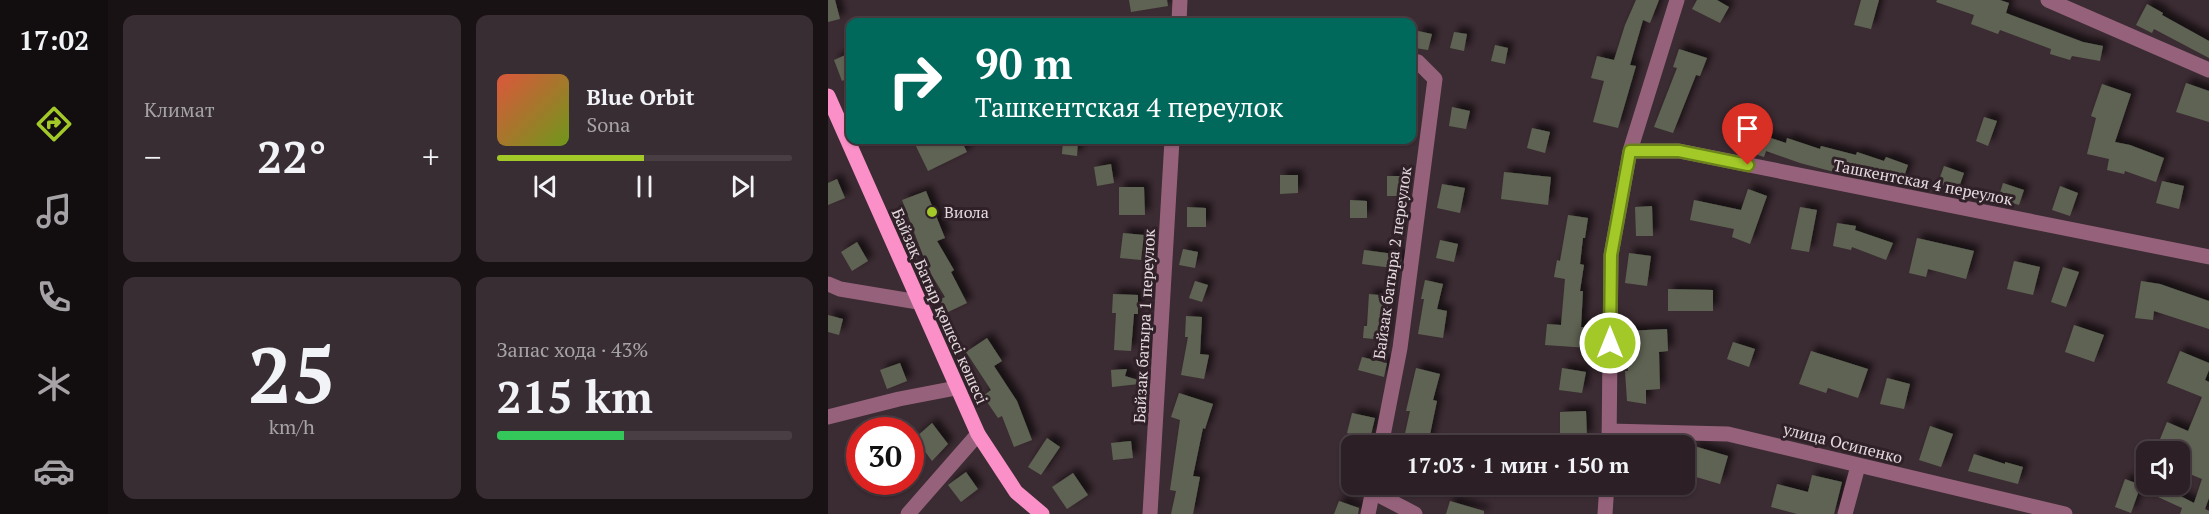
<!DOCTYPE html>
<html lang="ru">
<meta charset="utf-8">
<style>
body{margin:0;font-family:"PT Serif",serif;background:#382d32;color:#f1f3f6;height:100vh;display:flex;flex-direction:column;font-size:22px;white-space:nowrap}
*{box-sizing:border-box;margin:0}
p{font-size:20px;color:#a6a3a7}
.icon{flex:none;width:33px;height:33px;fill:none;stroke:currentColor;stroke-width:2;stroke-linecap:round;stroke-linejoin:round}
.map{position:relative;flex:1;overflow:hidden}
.side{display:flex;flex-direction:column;gap:15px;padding:15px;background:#181215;width:720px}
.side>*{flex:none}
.hud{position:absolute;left:18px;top:18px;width:570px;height:126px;border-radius:12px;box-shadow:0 2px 4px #0004,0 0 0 2px #483e43;background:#00695c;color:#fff;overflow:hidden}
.controls{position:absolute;left:1308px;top:441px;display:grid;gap:12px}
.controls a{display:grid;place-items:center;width:54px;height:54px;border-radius:12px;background:#2c2026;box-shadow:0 2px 4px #0004,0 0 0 2px #483e43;font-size:30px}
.speed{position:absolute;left:18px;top:417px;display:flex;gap:12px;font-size:30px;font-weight:700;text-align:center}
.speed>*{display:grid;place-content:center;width:78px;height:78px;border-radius:50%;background:#2c2026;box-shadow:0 2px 4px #0004,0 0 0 2px #483e43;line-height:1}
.speed .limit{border:9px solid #d22;background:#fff;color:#111}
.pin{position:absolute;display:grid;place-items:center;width:51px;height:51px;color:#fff;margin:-62px -26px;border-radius:50% 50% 50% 0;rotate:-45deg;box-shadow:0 0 6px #0007}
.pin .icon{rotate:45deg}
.me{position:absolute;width:66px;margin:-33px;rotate:0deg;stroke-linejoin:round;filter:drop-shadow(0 0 4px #0008)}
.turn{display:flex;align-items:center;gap:21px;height:126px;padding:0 30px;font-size:27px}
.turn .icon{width:78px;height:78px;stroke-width:2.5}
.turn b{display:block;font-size:42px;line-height:51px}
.big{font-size:45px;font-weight:600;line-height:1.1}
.side .widget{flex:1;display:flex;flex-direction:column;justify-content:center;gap:9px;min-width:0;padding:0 21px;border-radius:12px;background:#382d32}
.side .dial{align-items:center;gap:0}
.dial b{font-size:78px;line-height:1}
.song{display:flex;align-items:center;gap:18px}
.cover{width:72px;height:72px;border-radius:9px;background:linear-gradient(135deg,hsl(10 70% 55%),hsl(80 70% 35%))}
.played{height:6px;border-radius:3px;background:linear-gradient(90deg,#a2c928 50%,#483e43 50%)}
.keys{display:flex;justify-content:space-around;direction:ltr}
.heat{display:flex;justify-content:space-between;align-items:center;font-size:33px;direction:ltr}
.charge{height:9px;border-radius:4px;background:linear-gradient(90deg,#34c759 43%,#483e43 0)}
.side .tiles{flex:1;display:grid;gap:15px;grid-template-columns:repeat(2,1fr)}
.trip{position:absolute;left:513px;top:435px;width:354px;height:60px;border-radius:12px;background:#2c2026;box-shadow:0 2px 4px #0004,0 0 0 2px #483e43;font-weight:600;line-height:60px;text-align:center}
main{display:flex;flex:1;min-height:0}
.menu{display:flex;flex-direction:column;width:108px;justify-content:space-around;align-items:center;background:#120d0f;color:#a6a3a7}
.menu .icon{width:42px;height:42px}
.menu .on{color:#a2c928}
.menu b{font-size:27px;color:#f1f3f6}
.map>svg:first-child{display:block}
</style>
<main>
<nav class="menu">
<b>17:02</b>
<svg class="icon on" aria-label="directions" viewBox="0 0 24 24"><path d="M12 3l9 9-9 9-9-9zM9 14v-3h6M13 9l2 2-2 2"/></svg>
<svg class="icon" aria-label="music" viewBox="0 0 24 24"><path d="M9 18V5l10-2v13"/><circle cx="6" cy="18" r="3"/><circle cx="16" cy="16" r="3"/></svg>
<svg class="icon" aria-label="phone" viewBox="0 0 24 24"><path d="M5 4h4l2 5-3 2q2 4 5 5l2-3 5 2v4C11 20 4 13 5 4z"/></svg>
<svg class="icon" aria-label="climate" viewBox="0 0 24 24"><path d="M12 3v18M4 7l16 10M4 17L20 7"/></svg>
<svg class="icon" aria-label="car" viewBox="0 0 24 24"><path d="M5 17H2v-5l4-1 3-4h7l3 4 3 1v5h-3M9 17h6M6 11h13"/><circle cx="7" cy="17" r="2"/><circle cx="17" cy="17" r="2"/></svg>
</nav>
<section class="side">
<div class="tiles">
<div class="widget"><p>Климат</p>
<div class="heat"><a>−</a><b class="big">22°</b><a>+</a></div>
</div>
<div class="widget">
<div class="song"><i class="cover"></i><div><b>Blue Orbit</b><p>Sona</p></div></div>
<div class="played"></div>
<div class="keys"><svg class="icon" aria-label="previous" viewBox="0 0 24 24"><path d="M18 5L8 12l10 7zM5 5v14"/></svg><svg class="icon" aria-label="pause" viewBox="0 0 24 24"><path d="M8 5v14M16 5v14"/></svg><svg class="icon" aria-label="next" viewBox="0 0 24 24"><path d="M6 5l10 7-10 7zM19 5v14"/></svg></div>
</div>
<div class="widget dial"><b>25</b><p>km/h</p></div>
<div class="widget"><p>Запас хода · 43%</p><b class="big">215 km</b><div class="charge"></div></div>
</div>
</section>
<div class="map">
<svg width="1381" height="514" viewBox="0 0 1381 514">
<defs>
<filter id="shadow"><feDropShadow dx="5.5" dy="-5.5" stdDeviation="3" flood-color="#0009"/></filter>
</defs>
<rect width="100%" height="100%" fill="#3b2b32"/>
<path fill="#5e6453" filter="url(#shadow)" d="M0,0h7l5,19 -12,3z
M301,0h38l1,6 -37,6z
M808,0h23l-9,23 -7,-3 -13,45 6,1 -18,62 -25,-6 11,-41 -13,-3 6,-22 17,4 11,-35z
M869,0h20l12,7 -9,16 -28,-14z
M1033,0h18l-8,29 -17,-4z
M1109,0h63l9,3 -3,10 77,29 20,4 -3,15 -28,-5 -2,4 -20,-6 1,-5 -51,-19 -2,4 -27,-10 3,-9 -38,-13z
M1319,4l16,9 -1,2 47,26v17l-55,-29 -2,4 -16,-8z
M590,31l14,3 -4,16 -13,-2z
M626,32l13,2 -3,17 -14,-3z
M667,45l13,3 -3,16 -14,-3z
M851,49l28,9 -7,18 -4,-1 -23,58 -19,-6 23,-59 -4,-1z
M22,53v24l-8,4 -8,-21z
M1358,83l23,8v31l-33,-10z
M1274,84l29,10 -16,48 15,3 34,13 -8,24 -31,-11 -1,3 -17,-4 2,-11 -22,-5 9,-36 -5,-2z
M624,107l18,4 -4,18 -17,-3z
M1156,117l13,4 -9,25 -12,-5z
M704,128l18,4 -5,21 -18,-5z
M919,130l39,13 1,-5 33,11 1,-3 35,9 1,-3 27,9 2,-4 22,8 -6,18 -29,-10 -2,4 -32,-11 -1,7 -38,-10 -34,-12 -2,6 -24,-8z
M85,140h48l6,12 -39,19z
M235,140h15l-1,16 -15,-2z
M283,164l3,19 -17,3 -3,-19z
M1116,166l20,7 -8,23 -21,-5z
M676,172l47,5 -3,28 -47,-6z
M452,175h18v18l-18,1z
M559,176h14l-1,20h-13z
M9,179l8,19 -17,7v-22z
M1334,181l22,5 -5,23 -23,-6z
M1175,183l21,7 -5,15 -21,-6z
M614,184l23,4 -5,25 -23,-5z
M1232,186l18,7 -8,23 -18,-6z
M291,187h25l1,28h-26z
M920,189l19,7 -17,48 -18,-7 2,-8 -44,-9 4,-20 47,10z
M98,191l19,47 -8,3 17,29 -3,2 16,31 -21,10 -7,-13 6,-3 -17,-28 -26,-69z
M522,200l17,1v17h-17z
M824,206l1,30h-17l-1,-29z
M359,207l19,1v19h-19z
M972,207l17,3 -8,42 -18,-3z
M740,215l20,3 -3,20h-2l-3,26 4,1 -4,26h3l-2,36h9l-1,21 -44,-3 2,-21 14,1 4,-46 -11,-2 3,-17 3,1z
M1009,223l19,3 -1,4 38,13 -7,17 -34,-13 -1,3 -18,-4z
M295,233l21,2 -3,25 -21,-2z
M1089,238l57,13 -8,28 -38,-10 -2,8 -17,-4z
M612,240l18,4 -4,18 -18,-4z
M29,242l11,19 -16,10 -11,-19z
M355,249l15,3 -3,16 -16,-3z
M536,250l38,5 -2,14 -38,-5z
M801,253l22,3 -4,30 -22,-3z
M1186,261l26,6 -7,28 -26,-6z
M1235,267l16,5 -13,35 -15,-5z
M597,280l18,4 -6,25 10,2 -4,27 -25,-4 6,-35h-3z
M367,281l13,4 -6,17 -13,-4z
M1313,281l19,3 49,17v28l-55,-18 -1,9 -18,-2z
M840,289l45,1v21h-45z
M285,294l25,1v19h-4l-3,37 -17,-1 2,-37h-4z
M541,294l20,2 -4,44 -22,-2 1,-12h3z
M0,315l15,4 -4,16 -11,-3z
M358,316l16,1 -2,37 9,1 -5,24 -23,-4 7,-38h-3z
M1246,325l30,10 -10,27 -29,-10z
M839,329l1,22 -9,1 1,37 -14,1v14l-19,-3 -2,-30h3l-2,-40z
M159,338l15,23 -8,5 23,35 15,39 -18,7 -12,-31 -4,2 -15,-22 8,-6 -25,-38z
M905,342l22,7 -6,18 -22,-8z
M983,351l57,18 -10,29 -30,-10 -2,5 -27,-9z
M1352,351l29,12v7l-4,10 4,2v116l-4,11 4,2v3h-29l2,-6 -24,-11 5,-10 31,16 8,-24 -22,-9v-18l-22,-8 9,-22 21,9 14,-34 -35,-14z
M534,357l25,6 -3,14 -26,-7z
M72,363l7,18 -20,8 -7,-19z
M588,368l24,6 -7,26 4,1 -9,43 -24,-6 6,-27h-4z
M734,368l24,4 -4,21 -23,-3z
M299,369l-2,7 23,7 -36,4 -1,-17z
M1059,378l23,6 -6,25 -24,-5z
M351,393l34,11 -8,25 -2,-1 -10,48 7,1 -7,37h-22l5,-23 -6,-1 10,-70 -9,-3z
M758,411l1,26h-27v-25z
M524,413l23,5 -5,21 -23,-6z
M104,423l16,21 -16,17 -17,-23z
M1102,426l23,8 -12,33 -22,-7z
M219,438l13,9 -19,28 -13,-8z
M303,441l2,17 -20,2 -2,-17z
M866,446l34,10 -8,28 -34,-10z
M1146,454l31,10v-2l18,5 -5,17 -50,-13z
M138,472l12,17 -17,13 -13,-17z
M245,473l15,22 -21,14 -15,-22z
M984,475l30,7 -8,32h-37l-26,-7 6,-23 31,8z
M1297,479l16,6 -10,28 -16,-6z
M511,501l20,7 -1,6h-24z
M622,501l34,10v3h-38z"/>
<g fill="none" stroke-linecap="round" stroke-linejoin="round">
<path stroke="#96627b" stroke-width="15" d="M1220,0l161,70
M351,22l1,-22
M802,151h49l530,106
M0,284l12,5 78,13
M0,417l71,-18 57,-11
M781,431l119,3 337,80
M553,446l19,-98 35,-269 -17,-17 -6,-1
M781,446l2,-191 19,-104 47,-151
M545,492l42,22
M80,514l70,-80
M322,514l22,-374
M540,514l6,-29
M777,514l2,-30
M1017,514l13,-48"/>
<path stroke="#fa90c7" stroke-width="15" d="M0,96l150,338 38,58 26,22"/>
</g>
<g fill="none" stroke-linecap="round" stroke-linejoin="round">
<g stroke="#69831a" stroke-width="15">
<path id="route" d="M782,343l1,-88 19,-104h49l69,14"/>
</g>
<use href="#route" stroke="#a2c928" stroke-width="10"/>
</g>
<circle fill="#a2c928" stroke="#302128" stroke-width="2" cx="104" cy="212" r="6"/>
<g text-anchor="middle" stroke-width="6" stroke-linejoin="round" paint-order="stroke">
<g font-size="16" fill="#e4dade" stroke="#302128">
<text transform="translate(1095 182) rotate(11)" y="6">Ташкентская 4 переулок</text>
<text transform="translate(564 263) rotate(-82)" y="6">Байзак батыра 2 переулок</text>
<text transform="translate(112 306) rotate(66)" y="6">Байзақ Батыр қөшесі көшесі</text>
<text transform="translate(316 326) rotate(-87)" y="6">Байзак батыра 1 переулок</text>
<text transform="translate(1015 443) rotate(14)" y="6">улица Осипенко</text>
</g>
<g font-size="16" fill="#e4dade" stroke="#302128" text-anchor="start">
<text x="116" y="218">Виола</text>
</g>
</g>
</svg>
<div class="controls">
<a><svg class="icon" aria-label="sound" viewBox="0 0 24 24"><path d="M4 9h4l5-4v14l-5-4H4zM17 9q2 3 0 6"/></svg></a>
</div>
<div class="speed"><div class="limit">30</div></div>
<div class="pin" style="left:920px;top:165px;background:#d93025"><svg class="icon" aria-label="arrive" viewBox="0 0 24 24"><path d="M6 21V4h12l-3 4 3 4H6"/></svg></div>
<svg class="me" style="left:782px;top:343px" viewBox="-20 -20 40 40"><circle r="17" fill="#a2c928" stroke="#fff" stroke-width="3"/><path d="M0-11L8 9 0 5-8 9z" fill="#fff"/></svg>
<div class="trip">17:03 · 1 мин · 150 m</div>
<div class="hud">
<div class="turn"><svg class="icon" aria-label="right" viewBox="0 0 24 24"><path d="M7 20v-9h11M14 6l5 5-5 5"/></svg><div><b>90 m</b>Ташкентская 4 переулок</div></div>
</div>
</div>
</main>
